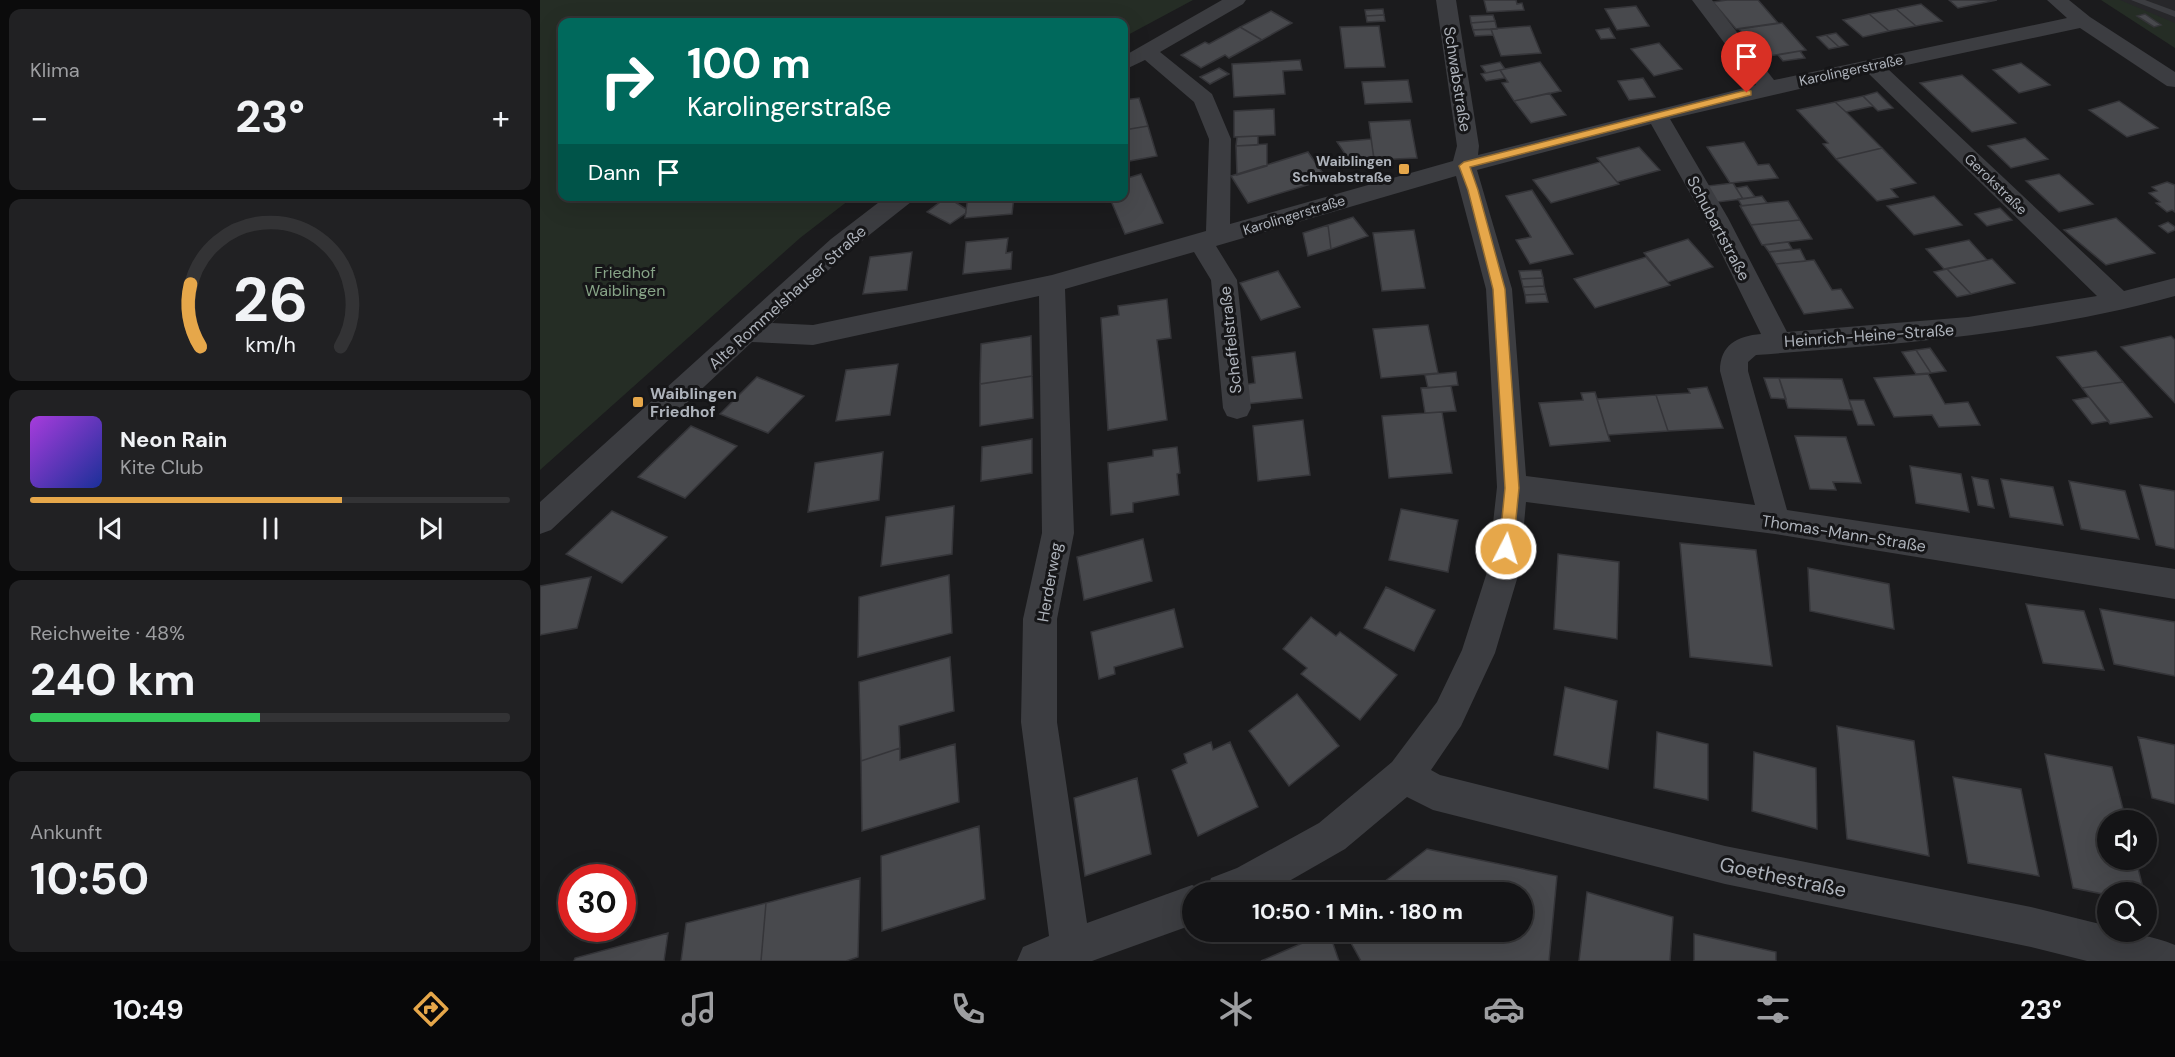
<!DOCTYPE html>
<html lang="de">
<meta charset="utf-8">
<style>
body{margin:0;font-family:"DM Sans",sans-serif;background:#212123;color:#f1f3f6;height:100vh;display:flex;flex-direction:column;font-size:22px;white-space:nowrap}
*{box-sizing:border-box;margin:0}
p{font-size:20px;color:#9d9ea1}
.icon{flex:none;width:33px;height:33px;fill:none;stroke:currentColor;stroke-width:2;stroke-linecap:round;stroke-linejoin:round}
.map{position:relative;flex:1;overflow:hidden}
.sheet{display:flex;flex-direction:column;gap:9px;padding:9px;background:#0b0b0c;width:540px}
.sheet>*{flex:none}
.hud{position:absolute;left:18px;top:18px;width:570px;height:183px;border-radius:12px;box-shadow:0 6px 24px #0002,0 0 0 2px #333335;background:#00695c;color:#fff;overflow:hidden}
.fabs{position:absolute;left:1557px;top:810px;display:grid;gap:12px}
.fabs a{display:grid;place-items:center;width:60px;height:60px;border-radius:50%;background:#141416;box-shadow:0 6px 24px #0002,0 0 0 2px #333335;font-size:30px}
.speed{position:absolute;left:18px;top:864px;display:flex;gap:12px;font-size:30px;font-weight:700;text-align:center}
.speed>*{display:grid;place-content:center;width:78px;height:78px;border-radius:50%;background:#141416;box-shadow:0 6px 24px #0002,0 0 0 2px #333335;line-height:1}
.speed .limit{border:9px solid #d22;background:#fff;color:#111}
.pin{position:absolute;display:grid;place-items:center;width:51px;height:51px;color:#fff;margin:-62px -26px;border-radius:50% 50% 50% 0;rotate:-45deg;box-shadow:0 0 6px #0007}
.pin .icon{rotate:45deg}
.me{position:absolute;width:66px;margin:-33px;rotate:5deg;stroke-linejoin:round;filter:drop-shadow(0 0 4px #0008)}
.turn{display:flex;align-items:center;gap:21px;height:126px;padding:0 30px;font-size:27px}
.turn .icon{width:78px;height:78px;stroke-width:2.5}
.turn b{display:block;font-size:42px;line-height:51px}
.then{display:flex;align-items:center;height:57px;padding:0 30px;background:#0003;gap:12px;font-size:22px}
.big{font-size:45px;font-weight:700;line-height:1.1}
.sheet .widget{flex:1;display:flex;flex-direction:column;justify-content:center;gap:9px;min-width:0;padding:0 21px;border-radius:12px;background:#212123}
.sheet .dial{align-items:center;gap:0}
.dial svg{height:156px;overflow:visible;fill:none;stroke:#333335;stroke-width:7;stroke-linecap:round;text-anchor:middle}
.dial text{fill:#f1f3f6;stroke:none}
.song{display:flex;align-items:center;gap:18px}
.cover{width:72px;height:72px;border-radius:9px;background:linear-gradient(135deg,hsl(280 70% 55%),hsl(230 70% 35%))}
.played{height:6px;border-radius:3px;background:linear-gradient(90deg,#e6a74a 65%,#333335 65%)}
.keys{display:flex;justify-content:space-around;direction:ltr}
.heat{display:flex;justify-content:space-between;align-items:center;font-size:33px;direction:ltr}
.charge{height:9px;border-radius:4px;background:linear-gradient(90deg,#34c759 48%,#333335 0)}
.trip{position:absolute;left:642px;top:882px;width:351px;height:60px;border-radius:30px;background:#141416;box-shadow:0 6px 24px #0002,0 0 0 2px #333335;font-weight:700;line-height:60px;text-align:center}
.tab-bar{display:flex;height:96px;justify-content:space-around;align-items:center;background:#080809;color:#9d9ea1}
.tab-bar .icon{width:42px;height:42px}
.tab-bar .selected{color:#e6a74a}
.tab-bar b{font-size:27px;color:#f1f3f6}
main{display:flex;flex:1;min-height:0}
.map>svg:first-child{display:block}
</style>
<main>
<section class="sheet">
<div class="widget"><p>Klima</p>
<div class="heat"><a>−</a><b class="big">23°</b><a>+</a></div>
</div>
<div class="widget dial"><svg viewBox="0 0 100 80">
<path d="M14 69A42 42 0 1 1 86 69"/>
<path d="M14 69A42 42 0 0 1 9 37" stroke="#e6a74a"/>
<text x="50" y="56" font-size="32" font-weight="700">26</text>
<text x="50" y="72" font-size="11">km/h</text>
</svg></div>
<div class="widget">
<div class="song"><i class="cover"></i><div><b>Neon Rain</b><p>Kite Club</p></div></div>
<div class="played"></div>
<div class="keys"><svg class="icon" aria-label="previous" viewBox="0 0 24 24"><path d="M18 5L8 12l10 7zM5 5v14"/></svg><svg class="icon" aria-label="pause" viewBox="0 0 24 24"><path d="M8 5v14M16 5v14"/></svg><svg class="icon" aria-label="next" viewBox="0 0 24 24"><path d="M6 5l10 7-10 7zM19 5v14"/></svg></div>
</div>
<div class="widget"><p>Reichweite · 48%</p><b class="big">240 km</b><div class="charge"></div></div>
<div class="widget"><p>Ankunft</p><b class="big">10:50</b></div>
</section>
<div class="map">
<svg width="1635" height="961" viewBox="0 0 1635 961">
<rect width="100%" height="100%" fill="#1b1b1d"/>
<path fill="#27272a" d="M1565,0h70v47z"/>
<path fill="#252d25" d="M0,0h653l-69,37v-15h-562v174l291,1 -53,41 -260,232z
M1561,0h19l55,23v25z"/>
<path fill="#48494d" stroke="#353539" stroke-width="1.5" d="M944,0h32l1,4 5,-1 2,7 -37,2z
M1187,0h31l20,23 -42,6 -23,-27z
M1409,0h48l-39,8z
M1381,4l21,17 -26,5 -20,-17z
M1096,6l13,20 -32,4 -12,-21z
M843,9l1,6 -18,1 -1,-6z
M1356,9l20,17 -27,5 -20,-17z
M731,11l21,12 -30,17 -22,-13z
M1329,14l20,17 -26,6 -20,-17z
M1605,14l16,11 -7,2 -17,-11z
M844,15l1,6 -18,1 -1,-6z
M953,15l2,6 -24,2 -1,-7z
M955,21l2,8 -24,1 -2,-7z
M1242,23l24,27 -44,7 -23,-28z
M839,26l6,41 -40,1 -5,-41z
M990,26l11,27 -40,3 -10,-27z
M700,27l22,13 -33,18 -4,-3 -24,13 -20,-13 24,-13 4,2z
M1069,28l6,10 -14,1 -5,-9z
M951,29l2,6 -18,1 -2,-6z
M1296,33l12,12 -9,2 -13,-12z
M1286,35l13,12 -10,2 -12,-12z
M1119,43l23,26 -28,7 -23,-27z
M1260,51l5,7 -22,3 -5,-6z
M760,60l2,10 -19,1 2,23 -51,3 -2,-33z
M960,62l5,7 -19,4 -5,-7z
M1000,62l21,29 -47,10 -12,-18 6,-1 -8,-12z
M1481,63l29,22 -31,8 -26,-23z
M679,68l10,6 -19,10 -10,-7z
M960,70l5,8 -19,3 -5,-7z
M1422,75l54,48 -44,9 -52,-49z
M1103,78l12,19 -26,3 -11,-19z
M868,80l4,22 -47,2 -3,-22z
M1337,92l16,16 -15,3 -15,-15z
M1009,93l17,22 -35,8 -17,-22z
M1323,96l10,10 -27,6 -11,-10z
M599,98l9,28 -24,4v-30z
M1579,101l39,27 -31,9 -38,-27z
M1295,102l11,10 36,36 -46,11 -13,-15 5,-1 -31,-33z
M734,109l1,26 -41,2v-26z
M870,120l7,38 -43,2 -5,-38z
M608,126l9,30 -33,6v-32z
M718,136v9l-22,1 1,-9z
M1485,138l23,21 -37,9 -23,-22z
M831,139l3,19 -24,3 -13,-19z
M1204,142l14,23 11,-1 9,14 -48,5 -23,-36z
M727,144v22l-30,9 -1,-29z
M1099,147l21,23 -43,12 -20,-24z
M1342,148l34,35 -25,6 7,8 -21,4 -41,-42z
M768,152l19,27 -79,24 -17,-27z
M1060,162l19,22 -68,19 -18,-23z
M601,174l22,49 -38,11 -16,-38h15v-17z
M1519,174l34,30 -34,8 -33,-31z
M1627,182l8,3v27l-3,-2 -5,2 -11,-9 4,-1 -11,-9 8,-2 -5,-4z
M1193,183l10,16 -26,3 -10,-16z
M1207,186l8,11 -12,2 -7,-11z
M992,190l41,64 -43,10 -14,-24 15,-3 -25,-41z
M428,196h46l-2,18 -47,4z
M1222,196l5,7 -25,3 -4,-7z
M1394,196l28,29 -48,10 -27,-29z
M407,197l19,12v4l-16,11 -23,-12z
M1248,201l12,19 -49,5 -11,-19z
M1460,208l12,12 -25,6 -12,-12z
M813,217l15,19 -37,13 -3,-24z
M1576,218l39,35 -49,12 -42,-35z
M1260,220l12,19 -50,6 -11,-20z
M1628,222l7,5v3l-7,3 -9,-7z
M788,225l3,24 -23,7 -5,-23z
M874,230l11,58 -43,3 -9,-58z
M468,238l-2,15 6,-1 -1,17 -48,5 3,-32z
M1148,239l25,28 -45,15 -24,-29z
M1429,240l18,20 -43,9 -18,-20z
M1248,242l4,7 -23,3 -5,-7z
M1260,249l6,12 -30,3 -7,-12z
M372,252l-5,38 -44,4 7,-37z
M1106,257l24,28 -75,23 -21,-29z
M1452,259l23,24 -44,11 -24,-25z
M1274,260l18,30 9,-1 12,19 -49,6 -28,-50z
M1407,269l24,25 -14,3 -23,-25z
M1001,270l2,8 -22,1 -2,-8z
M738,271l22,36 -39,13 -21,-37z
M1003,278l1,8 -21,1 -2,-8z
M1004,286l2,8 -21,1 -2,-8z
M1006,294l2,8 -22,1 -1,-8z
M627,299l4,39 -14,2 10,80 -59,10 -7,-112 18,-3 -1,-9z
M888,325l10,48 -57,5 -8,-49z
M491,336l1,40 -52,8 1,-40z
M1631,336l4,4v63l-54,-56z
M1390,348l16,23 -15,2 -15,-23z
M1376,350l15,23 -15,1 -14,-22z
M1556,351l27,31 -41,6 -25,-31z
M755,352l7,46 -57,6 -2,-19 12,-2 -3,-26z
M358,364l-8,51 -54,6 10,-51z
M916,372l2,13 -30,3 -3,-13z
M1388,374l17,30 23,-2 12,23 -41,2 -7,-12 -38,2 -20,-39z
M492,376l1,42 -53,8v-42z
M217,377l47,19 -36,37 -48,-19z
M1224,378h15l7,21 -15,-1z
M1239,378l63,1 10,31 -64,-2z
M1583,382l29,35 -42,7 -28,-36z
M911,386l5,25 -31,2 -4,-25z
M1167,387l16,41 -55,3 -12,-36 34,-2 -2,-4z
M1055,392l15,49 -60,5 -11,-43 44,-3 -2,-7z
M1116,395l12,36 -60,4 -11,-36z
M1549,397l20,24 -17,3 -19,-24z
M1309,400h15l10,25h-16z
M902,412l10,61 -63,5 -7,-62z
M763,420l7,55 -52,6 -5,-55z
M151,426l46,20 -52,52 -47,-21z
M1255,436l51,1 15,46 -28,-1 3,8 -26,-1z
M492,439v34l-51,8 1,-34z
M637,447l3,26 -3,1 2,21 -46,8v9l-22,3 -3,-52 45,-7v-6z
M343,452l-4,48 -71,12 7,-49z
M1370,466l51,8 8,38 -53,-9z
M1432,477l16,3 6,28 -16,-3z
M1461,479l52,8 10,38 -53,-8z
M1529,481l56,10 14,48 -58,-10z
M1600,485l35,6v58l-19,-4z
M414,506l-2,48 -71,12 5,-49z
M861,509l57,11 -10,52 -59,-12z
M72,511l55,26 -45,46 -56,-29z
M603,539l9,42 -68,19 -7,-43z
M1140,543l76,7 16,116 -82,-9z
M1018,554l61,8 -2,77 -63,-10z
M1268,568l81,16 5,45 -84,-18z
M409,575l3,58 -94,24 1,-60z
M51,577l-14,51 -37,7v-49z
M846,587l49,23 -21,41 -50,-23z
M1486,604l58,7 20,59 -61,-7z
M634,609l9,38 -69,20 1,7 -16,5 -8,-47z
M1560,609l75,13v54l-61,-12z
M771,617l25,19 4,-4 57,43 -37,45 -59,-46 6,-6 -24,-19z
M410,657l4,54 -55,15 1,22 -39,13 -2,-79z
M1025,687l52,14 -9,68 -54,-14z
M757,694l42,52 -50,40 -40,-55z
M1297,726l77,15 15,115 -82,-17z
M1117,732l51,12v56l-54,-12z
M1598,737l37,8v59l-23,-6z
M671,742l2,8 17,-8 28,65 -60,29 -26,-66 15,-7 -3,-9z
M415,744l4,58 -97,29 -1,-70 39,-13v12z
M1214,752l62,16 1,61 -65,-18z
M1505,754l67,13 14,53h-18v40h28l8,32h-36v3l-35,-7z
M1413,777l68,12 18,87 -71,-13z
M597,778l14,76 -66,22 -11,-78z
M439,826l6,73 -103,32 -1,-75z
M887,849l130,27 -8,85h-188l-16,-29h177v-40h-151z
M320,878l-2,79 -12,4h-85l5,-58z
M1047,892l86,25 -3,44h-91z
M226,903l-5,58h-80l5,-38z
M789,932l10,29h-78l67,-29z
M128,933l-4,28h-90l1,-3z
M1154,934l82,18v9h-82z"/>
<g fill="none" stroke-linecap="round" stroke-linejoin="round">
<path fill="#3c3d41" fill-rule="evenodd" d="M1591,0h14l30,11v6z"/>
<path fill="#3c3d41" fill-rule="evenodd" d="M682,0h24l-3,4 -83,48 52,42 19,45 -1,85 223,-63 4,-15 -21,-146h20l23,146 -1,9 278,-70 -64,-85h20l62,80 293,-62 -20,-18h22l21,17 85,55v15l-8,-1 -87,-58 -192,41 236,222 51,-13v18c-137,38 -278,48 -419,59l-8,7v9l39,139 388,59v30l-400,-65 -249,-32 -6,67 -25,84 -34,73 -30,44 9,5 285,71 306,61 77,19v6c23,0 45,4 67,13v16h-88l-56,-14 -306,-63 -292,-74 -26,-13 -62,52 -75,43h-78v33l-100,36h-75l6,-14 26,-11 -28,-214 2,-103 19,-86 -3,-237 -226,49 -61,-3 -201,188 -11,4v-32l291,-263 56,-43h28l-4,6 -62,49 -77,72 41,2 239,-50 154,-44 3,-92 -15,-37 -49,-42 -21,10v-14zM1328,73l229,223 -129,21 -181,15 -59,-114 -58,-99zM1111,124l53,94 57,116c-24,2 -41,11 -41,37l35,134 -229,-29 -14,-187 -35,-119zM916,176l30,113 11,198 -9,82 -26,81 -25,52 -45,60 -73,61 -82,45 -26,10 -5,13 -14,-6 -105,38 -30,-201v-103l17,-86 -9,-244 129,-37 17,28 12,128 4,8 10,3 10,-3 4,-8 -14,-128 -21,-34z"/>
</g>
<path fill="#e6a74a" stroke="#966d30" stroke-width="1.5" d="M1207,90l4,1v4l-281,72 8,23 27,99 14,199 -6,61 -2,4 -5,2 -5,-2 -2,-4 6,-61 -12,-199 -25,-99 -9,-24 5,-4z"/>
<g fill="#e6a74a" stroke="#161618" stroke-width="2">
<rect x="858" y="163" width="12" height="12" rx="3"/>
<rect x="92" y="396" width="12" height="12" rx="3"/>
</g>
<g text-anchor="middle" stroke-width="6" stroke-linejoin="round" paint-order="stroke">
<g font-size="14" fill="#aeb3bb" stroke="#161618">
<text transform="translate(1311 70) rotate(-12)" y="5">Karolingerstraße</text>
<text transform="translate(1456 184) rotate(44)" y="5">Gerokstraße</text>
<text transform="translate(754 215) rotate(-17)" y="5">Karolingerstraße</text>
</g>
<g font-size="14" font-weight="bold" fill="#aeb3bb" stroke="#161618" text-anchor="end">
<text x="852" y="166">Waiblingen<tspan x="852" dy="16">Schwabstraße</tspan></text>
</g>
<g font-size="16" fill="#aeb3bb" stroke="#161618">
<text transform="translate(918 79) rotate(81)" y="6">Schwabstraße</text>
<text transform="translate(1179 228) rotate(62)" y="6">Schubartstraße</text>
<text transform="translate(247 297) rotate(-42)" y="6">Alte Rommelshauser Straße</text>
<text transform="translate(1329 335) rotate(-4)" y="6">Heinrich-Heine-Straße</text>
<text transform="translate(690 340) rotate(-96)" y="6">Scheffelstraße</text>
<text transform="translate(1304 533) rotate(9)" y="6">Thomas-Mann-Straße</text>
<text transform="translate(509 582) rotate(-80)" y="6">Herderweg</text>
</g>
<g font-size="16" fill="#87a487" stroke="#161618">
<text x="85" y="278">Friedhof<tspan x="85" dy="18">Waiblingen</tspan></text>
</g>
<g font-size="16" font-weight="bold" fill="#aeb3bb" stroke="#161618" text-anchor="start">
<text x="110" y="399">Waiblingen<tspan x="110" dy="18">Friedhof</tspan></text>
</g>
<g font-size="20" fill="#aeb3bb" stroke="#161618">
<text transform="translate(1243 877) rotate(12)" y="7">Goethestraße</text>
</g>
</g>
</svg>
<div class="fabs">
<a><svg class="icon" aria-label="sound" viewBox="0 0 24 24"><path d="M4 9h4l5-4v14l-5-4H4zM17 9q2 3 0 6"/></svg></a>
<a><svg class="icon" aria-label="search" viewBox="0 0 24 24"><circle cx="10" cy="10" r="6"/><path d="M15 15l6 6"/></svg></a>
</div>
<div class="speed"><div class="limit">30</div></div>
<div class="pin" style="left:1207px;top:93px;background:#d93025"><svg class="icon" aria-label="arrive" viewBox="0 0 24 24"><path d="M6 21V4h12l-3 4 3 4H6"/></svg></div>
<svg class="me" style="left:966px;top:549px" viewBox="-20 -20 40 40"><circle r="17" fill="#e6a74a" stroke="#fff" stroke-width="3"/><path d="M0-11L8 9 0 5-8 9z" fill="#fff"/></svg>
<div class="trip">10:50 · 1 Min. · 180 m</div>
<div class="hud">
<div class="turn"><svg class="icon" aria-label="right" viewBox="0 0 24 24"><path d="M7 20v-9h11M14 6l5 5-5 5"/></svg><div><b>100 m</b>Karolingerstraße</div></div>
<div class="then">Dann<svg class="icon" aria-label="arrive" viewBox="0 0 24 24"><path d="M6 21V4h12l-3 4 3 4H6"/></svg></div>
</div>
</div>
</main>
<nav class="tab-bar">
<b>10:49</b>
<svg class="icon selected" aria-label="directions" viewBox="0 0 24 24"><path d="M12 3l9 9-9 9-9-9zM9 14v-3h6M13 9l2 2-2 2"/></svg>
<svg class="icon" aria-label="music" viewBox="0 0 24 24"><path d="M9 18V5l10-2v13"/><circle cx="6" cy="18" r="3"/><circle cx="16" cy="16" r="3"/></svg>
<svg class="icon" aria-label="phone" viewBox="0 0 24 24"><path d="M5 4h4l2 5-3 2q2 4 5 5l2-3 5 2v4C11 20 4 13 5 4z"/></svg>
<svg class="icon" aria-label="climate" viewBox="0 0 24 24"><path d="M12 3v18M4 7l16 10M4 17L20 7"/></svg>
<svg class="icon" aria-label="car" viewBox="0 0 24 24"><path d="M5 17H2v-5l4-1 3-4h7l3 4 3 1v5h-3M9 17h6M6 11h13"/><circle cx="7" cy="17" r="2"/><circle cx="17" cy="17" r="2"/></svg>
<svg class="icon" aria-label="filters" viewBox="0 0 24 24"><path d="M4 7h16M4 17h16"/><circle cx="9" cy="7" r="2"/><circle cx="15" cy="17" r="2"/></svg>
<b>23°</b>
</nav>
